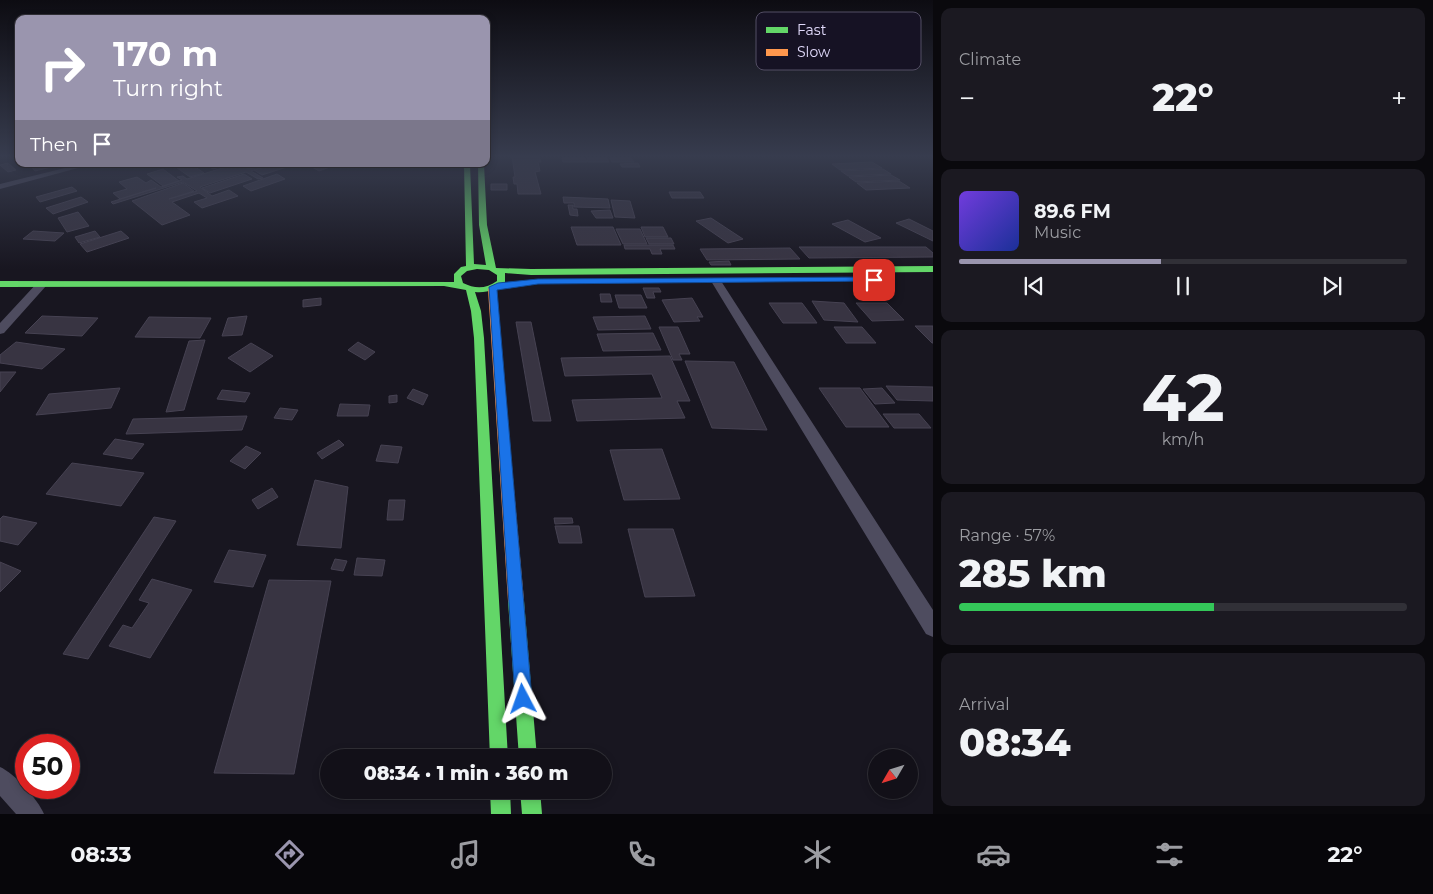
<!DOCTYPE html>
<meta charset="utf-8">
<style>
body{margin:0;font-family:Montserrat,sans-serif;background:#1b1921;color:#f1f3f6;height:100vh;display:flex;flex-direction:column;font-size:19px;white-space:nowrap}
*{box-sizing:border-box;margin:0}
p{font-size:16px;color:#9c9da2}
.icon{flex:none;width:28px;height:28px;fill:none;stroke:currentColor;stroke-width:2;stroke-linecap:round;stroke-linejoin:round}
.map{position:relative;flex:1;overflow:hidden}
.panel{display:flex;flex-direction:column;gap:8px;padding:8px;background:#0a090d;width:500px}
.panel>*{flex:none}
.top-card{position:absolute;left:15px;top:15px;width:475px;height:152px;border-radius:10px;box-shadow:0 2px 8px #0003,0 0 0 1px #313037;background:#9a95ae;color:#fff;overflow:hidden}
.needle{width:32px;rotate:231deg}
.fabs{position:absolute;left:868px;top:749px;display:grid;gap:10px}
.fabs a{display:grid;place-items:center;width:50px;height:50px;border-radius:50%;background:#121018;box-shadow:0 2px 8px #0003,0 0 0 1px #313037;font-size:25px}
.speed{position:absolute;left:15px;top:734px;display:flex;gap:10px;font-size:25px;font-weight:700;text-align:center}
.speed>*{display:grid;place-content:center;width:65px;height:65px;border-radius:50%;background:#121018;box-shadow:0 2px 8px #0003,0 0 0 1px #313037;line-height:1}
.speed .limit{border:8px solid #d22;background:#fff;color:#111}
.pin{position:absolute;display:grid;place-items:center;width:42px;height:42px;color:#fff;margin:-21px;border-radius:10px;box-shadow:0 2px 8px #0006}
.me{position:absolute;width:55px;margin:-28px;rotate:356deg;stroke-linejoin:round;filter:drop-shadow(0 0 4px #0008)}
.turn{display:flex;align-items:center;gap:18px;height:105px;padding:0 15px;font-size:22px}
.turn .icon{width:65px;height:65px;stroke-width:2.5}
.turn b{display:block;font-size:35px;line-height:42px}
.then{display:flex;align-items:center;height:48px;padding:0 15px;background:#0003;gap:10px;font-size:19px}
.big{font-size:38px;font-weight:800;line-height:1.1}
.panel .card{flex:1;display:flex;flex-direction:column;justify-content:center;gap:8px;min-width:0;padding:0 18px;border-radius:10px;background:#1b1921}
.panel .dial{align-items:center;gap:0}
.dial b{font-size:65px;line-height:1}
.song{display:flex;align-items:center;gap:15px}
.cover{width:60px;height:60px;border-radius:8px;background:linear-gradient(135deg,hsl(260 70% 55%),hsl(230 70% 35%))}
.played{height:5px;border-radius:2px;background:linear-gradient(90deg,#9a95ae 45%,#313037 45%)}
.keys{display:flex;justify-content:space-around;direction:ltr}
.heat{display:flex;justify-content:space-between;align-items:center;font-size:28px;direction:ltr}
.charge{height:8px;border-radius:4px;background:linear-gradient(90deg,#34c759 57%,#313037 0)}
.trip{position:absolute;left:320px;top:749px;width:292px;height:50px;border-radius:25px;background:#121018;box-shadow:0 2px 8px #0003,0 0 0 1px #313037;font-weight:800;line-height:50px;text-align:center}
.dock{display:flex;height:80px;justify-content:space-around;align-items:center;background:#07060a;color:#9c9da2}
.dock .icon{width:35px;height:35px}
.dock .current{color:#9a95ae}
.dock b{font-size:22px;color:#f1f3f6}
main{display:flex;flex:1;min-height:0}
.map>svg:first-child{display:block}
</style>
<main>
<div class="map">
<svg width="933" height="814" viewBox="0 0 933 814">
<rect width="100%" height="100%" fill="#181620"/>
<path fill="#383442" stroke="#464252" d="M512,156h27l2,6h-3l2,9 -5,1 6,22h-23l-1,-10h-3l-1,-7h2z
M562,158h23l2,4h-24z
M587,158h20l2,4h-21z
M610,158h21l3,4h-22z
M872,162l10,6 -42,2 -8,-6z
M8,163l8,7 -8,2 -8,-7z
M638,163l2,4h-18l-2,-3z
M29,164h34l-28,7z
M179,164h12l13,9 -14,4 -17,-12z
M205,164h20l2,1 -14,4z
M230,164h10l8,5 24,-5 -21,7 12,7 -5,1 -12,-7 -46,15 12,9 17,-6 9,6 -36,12 -8,-6 13,-4 -8,-5 -27,9 18,13 -28,10 -30,-24 51,-18 11,8 -25,8 28,-8 -14,-9 -70,22 -2,-2 45,-14 -36,11 -7,-6 14,-4 -8,-7 18,-5 9,6 5,-3 10,7 21,-7 -5,-3 6,-1 4,3 45,-14z
M241,164h24l-16,5z
M274,164h22l-34,11 -8,-5z
M307,164h31l-19,7z
M163,169l16,12 -16,5 -16,-12z
M883,169l8,5 -43,2 -7,-5z
M244,174l8,5 -42,14 -8,-5z
M277,174l8,5 -34,12 -8,-5z
M891,175l9,5 -44,2 -7,-5z
M899,181l11,7 -44,2 -9,-7z
M491,184h16v6h-16z
M72,187l5,4 -37,11 -4,-5z
M669,192h31l4,6h-32z
M81,197l7,5 -35,12 -7,-6z
M563,197l45,2 2,9 -36,-1v-4h-10z
M611,200l19,1 5,17 -20,-1z
M568,205h5v4h4l1,7 -8,-1z
M610,210l3,8h-17l-5,-7z
M78,212l11,14 -22,6 -9,-14z
M711,218l32,21 -15,4 -32,-22z
M909,219l24,12v10l-37,-18z
M848,220l33,18 -16,4 -33,-18z
M571,227h42l8,18h-44z
M641,227h22l5,10h-23z
M616,229h24l7,15h-24z
M33,231l31,2 -9,8 -32,-2z
M95,231l5,6 -21,6 -4,-6z
M121,231l8,7 -42,14 -7,-8z
M646,238h25l3,6h-25z
M624,245h49l2,4h-15l2,5h-10l-2,-5h-25z
M799,247h127l7,6v4l-124,1z
M790,248l10,11 -93,1 -7,-11z
M729,261l2,4h-20l-2,-3z
M643,288h16l2,4h-8l2,6h-8z
M600,294h10l2,8h-11z
M615,295h26l6,13h-28z
M321,298v7l-18,2v-7z
M692,298l11,19h-6l3,4 -26,1 -12,-22z
M812,301l32,2 14,19 -34,-2z
M769,303h33l15,20h-34z
M856,303h31l17,17 -32,1z
M42,316l56,2 -16,18 -57,-3z
M247,316l-5,19 -20,1 6,-18z
M645,316l6,13 -53,1 -5,-13z
M149,317l62,1 -11,20 -65,-1z
M516,322h15l20,99h-18z
M915,326h18v17h-1z
M659,327h19l12,27h-11l3,6h-9z
M834,327h28l14,16h-30z
M653,333l8,17 -58,1 -6,-17z
M205,340l-21,70 -18,2 23,-71z
M16,342l49,7 -23,20 -42,-6v-8z
M358,342l17,10 -10,8 -17,-10z
M251,343l22,13 -23,16 -22,-14z
M670,356l20,45h-13l8,17 -108,3 -5,-21 90,-2 -10,-24 -87,2 -4,-18z
M685,361l49,1 33,68 -55,-2z
M0,372h16l-16,20z
M886,386l47,1v14l-36,-1z
M120,388l-9,20 -75,7 13,-21z
M819,388h41l29,39h-43z
M882,388l13,15 -20,1 -12,-15z
M413,389l15,6 -5,10 -16,-7z
M222,390l28,3 -5,9 -28,-3z
M397,395v7l-8,1v-7z
M340,404l30,1 -2,11h-31z
M280,408l18,2 -6,10 -18,-2z
M883,414h36l12,14h-37z
M247,416l-5,14 -116,4 7,-15z
M115,439l29,5 -12,15 -29,-5z
M339,440l5,5 -22,14 -5,-6z
M381,445l21,2 -4,16 -22,-2z
M246,446l15,7 -16,16 -15,-8z
M662,449l18,50 -56,1 -14,-50z
M72,463l72,10 -23,33 -75,-12z
M315,480l33,7 -7,61 -44,-3z
M272,488l6,9 -20,12 -6,-9z
M389,500h16l-2,20h-16z
M3,516l34,7 -19,22 -18,-4v-22z
M154,517l22,4 -88,138 -25,-5z
M554,518h18l1,5 -18,1z
M555,526h24l3,17h-23z
M628,529h45l22,67 -50,1z
M229,550l37,5 -13,32 -39,-5z
M357,558l28,2 -3,16 -28,-1z
M335,559l12,2 -4,10 -12,-2z
M0,562l21,9 -21,21z
M152,579l40,11 -42,68 -41,-12 14,-21 9,3 17,-25 -10,-3z
M269,580l62,1 -37,193 -80,-1z"/>
<g fill="none" stroke-linecap="round" stroke-linejoin="round">
<path fill="#4e4c5f" fill-rule="evenodd" d="M81,164h12l-93,25v-5z
M716,278l5,3 212,329v27l-7,-3 -215,-353z
M42,281l4,1 1,2 -1,2 -42,47 -4,1v-11l38,-41z
M0,767c14,6 38,32 44,47h-28l-16,-18z"/>
<path fill="#63d668" fill-rule="evenodd" d="M464,164h6l4,100 12,1 -7,-40 -1,-61h6l3,61 9,43 35,1 402,-3v6l-402,3 -26,-2v9c-8,8 -18,11 -30,10l6,19 3,27 24,420h-18l-16,-420 -3,-27 -5,-21 -22,-4 -444,1v-6l454,1v-8l7,-7 5,-1zM477,269l12,1 8,5v6c-11,8 -22,8 -34,2l-2,-7 6,-5z
M516,593l5,3 3,5 13,157h-18l-11,-157 3,-5z
M490,790h20l1,24h-20z
M520,790h20l2,24h-20z"/>
<path fill="#ff974d" fill-rule="evenodd" d="M492,286l4,3 28,312 -3,5 -5,3 -5,-3 -3,-5 -20,-312z"/>
</g>
<linearGradient id="sky" x2="0" y2="1"><stop stop-color="#0d0c12"/><stop offset="0.58" stop-color="#373c4e"/><stop offset="1" stop-color="#373c4e" stop-opacity="0"/></linearGradient>
<rect width="933" height="269" fill="url(#sky)"/>
<path fill="#1a73e8" stroke="#114b97" d="M874,277l4,3 -1,1 -339,3 -41,6 35,409 -3,6 -6,2 -6,-2 -2,-6 -26,-412 9,-4 40,-4z"/>
<rect x="756" y="12" width="165" height="58" rx="8" fill="#161224" stroke="#534e64" stroke-width="1"/>
<rect x="766" y="27" width="22" height="6" fill="#63d668"/>
<rect x="766" y="49" width="22" height="7" fill="#ff974d"/>
<g font-size="14" fill="#e0d9fa">
<text x="797" y="35">Fast</text>
<text x="797" y="57">Slow</text>
</g>
</svg>
<div class="fabs">
<a><svg class="needle" viewBox="-14 -14 28 28"><path d="M0-13l5 13h-10z" fill="#e53935"/><path d="M0 13l5-13h-10z" fill="#9c9da2"/></svg></a>
</div>
<div class="speed"><div class="limit">50</div></div>
<div class="pin" style="left:874px;top:280px;background:#d93025"><svg class="icon" aria-label="arrive" viewBox="0 0 24 24"><path d="M6 21V4h12l-3 4 3 4H6"/></svg></div>
<svg class="me" style="left:523px;top:699px" viewBox="-20 -20 40 40"><path d="M0-17L14 15 0 8-14 15z" fill="#1a73e8" stroke="#fff" stroke-width="4"/></svg>
<div class="trip">08:34 · 1 min · 360 m</div>
<div class="top-card">
<div class="turn"><svg class="icon" aria-label="right" viewBox="0 0 24 24"><path d="M7 20v-9h11M14 6l5 5-5 5"/></svg><div><b>170 m</b>Turn right</div></div>
<div class="then">Then<svg class="icon" aria-label="arrive" viewBox="0 0 24 24"><path d="M6 21V4h12l-3 4 3 4H6"/></svg></div>
</div>
</div>
<section class="panel">
<div class="card"><p>Climate</p>
<div class="heat"><a>−</a><b class="big">22°</b><a>+</a></div>
</div>
<div class="card">
<div class="song"><i class="cover"></i><div><b>89.6 FM</b><p>Music</p></div></div>
<div class="played"></div>
<div class="keys"><svg class="icon" aria-label="previous" viewBox="0 0 24 24"><path d="M18 5L8 12l10 7zM5 5v14"/></svg><svg class="icon" aria-label="pause" viewBox="0 0 24 24"><path d="M8 5v14M16 5v14"/></svg><svg class="icon" aria-label="next" viewBox="0 0 24 24"><path d="M6 5l10 7-10 7zM19 5v14"/></svg></div>
</div>
<div class="card dial"><b>42</b><p>km/h</p></div>
<div class="card"><p>Range · 57%</p><b class="big">285 km</b><div class="charge"></div></div>
<div class="card"><p>Arrival</p><b class="big">08:34</b></div>
</section>
</main>
<nav class="dock">
<b>08:33</b>
<svg class="icon current" aria-label="directions" viewBox="0 0 24 24"><path d="M12 3l9 9-9 9-9-9zM9 14v-3h6M13 9l2 2-2 2"/></svg>
<svg class="icon" aria-label="music" viewBox="0 0 24 24"><path d="M9 18V5l10-2v13"/><circle cx="6" cy="18" r="3"/><circle cx="16" cy="16" r="3"/></svg>
<svg class="icon" aria-label="phone" viewBox="0 0 24 24"><path d="M5 4h4l2 5-3 2q2 4 5 5l2-3 5 2v4C11 20 4 13 5 4z"/></svg>
<svg class="icon" aria-label="climate" viewBox="0 0 24 24"><path d="M12 3v18M4 7l16 10M4 17L20 7"/></svg>
<svg class="icon" aria-label="car" viewBox="0 0 24 24"><path d="M5 17H2v-5l4-1 3-4h7l3 4 3 1v5h-3M9 17h6M6 11h13"/><circle cx="7" cy="17" r="2"/><circle cx="17" cy="17" r="2"/></svg>
<svg class="icon" aria-label="filters" viewBox="0 0 24 24"><path d="M4 7h16M4 17h16"/><circle cx="9" cy="7" r="2"/><circle cx="15" cy="17" r="2"/></svg>
<b>22°</b>
</nav>
